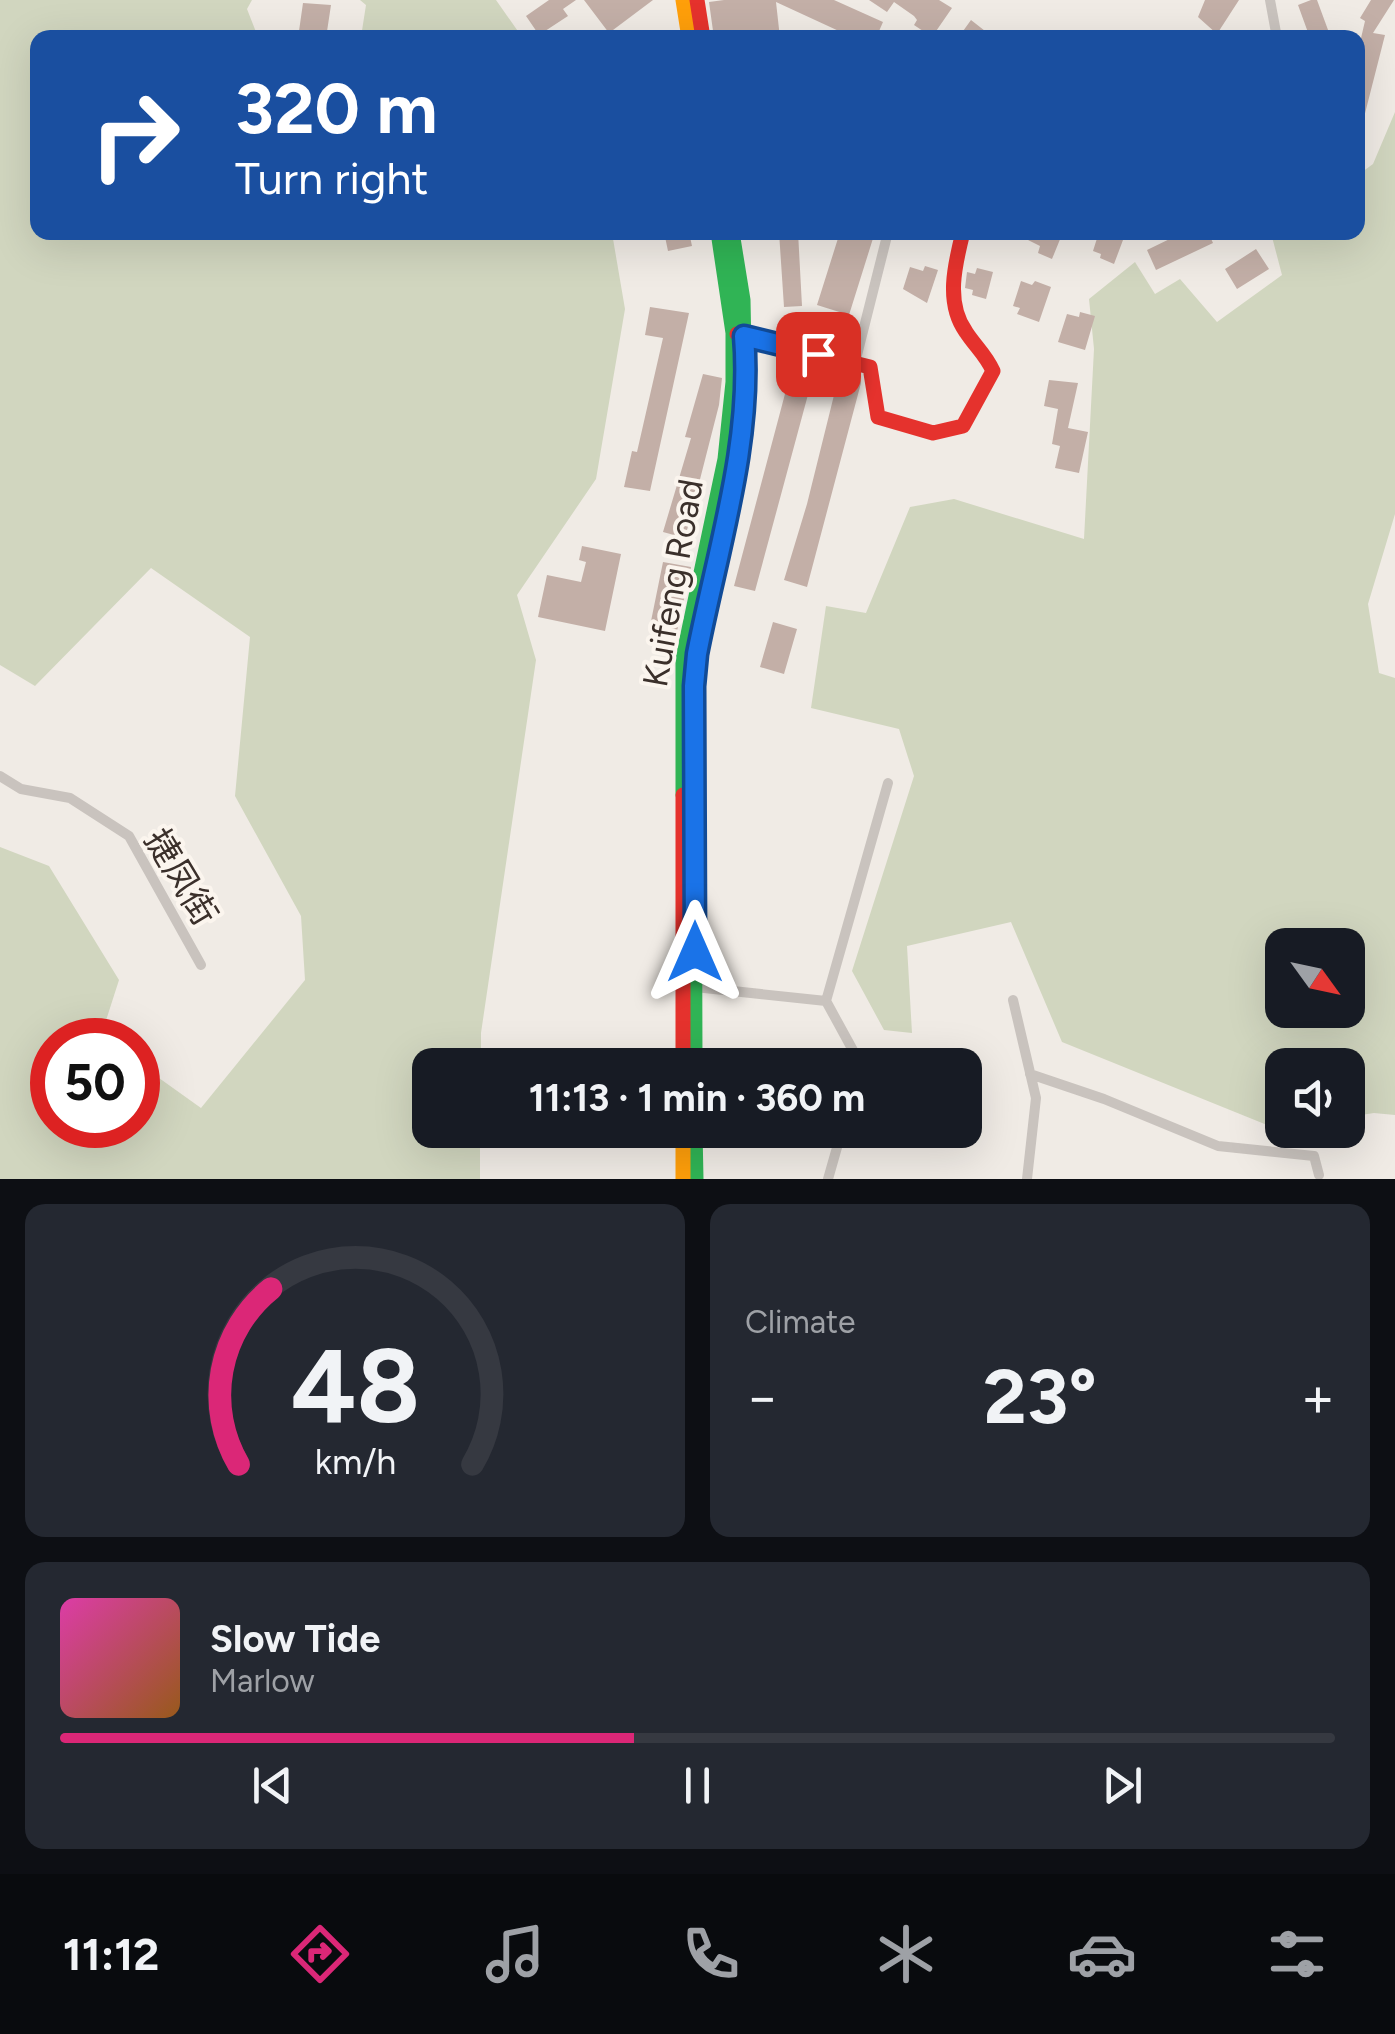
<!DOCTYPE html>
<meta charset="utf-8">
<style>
body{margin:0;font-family:Figtree,"Noto Sans SC",sans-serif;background:#242831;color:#f1f3f6;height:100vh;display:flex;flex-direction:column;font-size:38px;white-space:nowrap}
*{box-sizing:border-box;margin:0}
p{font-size:32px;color:#9ea1a6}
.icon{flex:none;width:55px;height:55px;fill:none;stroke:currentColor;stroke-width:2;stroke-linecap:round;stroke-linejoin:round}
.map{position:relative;height:1179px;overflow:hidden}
.details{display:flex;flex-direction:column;gap:25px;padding:25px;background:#0d0f14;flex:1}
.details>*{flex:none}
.hud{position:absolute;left:30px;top:30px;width:1335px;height:210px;border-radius:20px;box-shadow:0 10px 40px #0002;background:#1a4fa0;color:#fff;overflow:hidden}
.needle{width:65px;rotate:123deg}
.fabs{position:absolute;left:1265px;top:928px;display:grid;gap:20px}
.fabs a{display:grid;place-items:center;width:100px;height:100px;border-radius:20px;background:#171b24;box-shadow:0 10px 40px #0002;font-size:50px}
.speed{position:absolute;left:30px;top:1018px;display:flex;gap:20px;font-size:50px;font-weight:700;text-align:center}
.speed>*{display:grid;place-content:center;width:130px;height:130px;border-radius:50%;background:#171b24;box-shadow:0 10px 40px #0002;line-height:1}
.speed .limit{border:15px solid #d22;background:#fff;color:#111}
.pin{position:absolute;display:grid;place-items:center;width:85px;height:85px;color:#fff;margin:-42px;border-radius:20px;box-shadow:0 5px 15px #0006}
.me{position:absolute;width:110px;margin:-55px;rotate:0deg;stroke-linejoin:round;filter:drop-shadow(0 0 8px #0008)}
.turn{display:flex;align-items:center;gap:35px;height:210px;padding:0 40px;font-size:45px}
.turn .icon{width:130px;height:130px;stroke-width:2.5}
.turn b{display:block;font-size:70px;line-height:85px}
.big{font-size:75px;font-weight:700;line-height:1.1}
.details .widget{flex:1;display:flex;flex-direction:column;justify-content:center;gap:15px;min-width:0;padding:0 35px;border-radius:20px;background:#242831}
.details .dial{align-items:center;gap:0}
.dial svg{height:260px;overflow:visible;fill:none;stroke:#363941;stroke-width:7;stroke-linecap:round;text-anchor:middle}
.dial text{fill:#f1f3f6;stroke:none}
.song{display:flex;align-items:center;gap:30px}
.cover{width:120px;height:120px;border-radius:15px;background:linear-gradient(135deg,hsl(320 70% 55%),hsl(30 70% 35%))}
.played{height:10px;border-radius:5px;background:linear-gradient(90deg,#db2777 45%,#363941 45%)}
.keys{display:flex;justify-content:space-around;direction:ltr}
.heat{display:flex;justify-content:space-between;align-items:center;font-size:55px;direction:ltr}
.details .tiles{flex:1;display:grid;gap:25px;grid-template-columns:1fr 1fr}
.widget:last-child{grid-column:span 2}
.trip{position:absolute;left:412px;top:1048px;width:570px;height:100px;border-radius:20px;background:#171b24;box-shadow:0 10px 40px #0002;font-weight:700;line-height:100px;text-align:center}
.menu{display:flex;height:160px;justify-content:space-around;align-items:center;background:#090b0e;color:#9ea1a6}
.menu .icon{width:70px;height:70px}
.menu .selected{color:#db2777}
.menu b{font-size:45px;color:#f1f3f6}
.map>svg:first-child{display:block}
</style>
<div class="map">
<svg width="1395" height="1179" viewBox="0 0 1395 1179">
<rect width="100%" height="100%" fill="#f0ebe5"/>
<path fill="#d1d6bf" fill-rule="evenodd" d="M0,0h252l-5,9 11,28 -220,1v194l574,1 13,76 -29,170 -79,116 19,65 -55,373v32h-51v65h50v49h-480v-332l49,19 70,114 -18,56 5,4h-54v85h86v-62l63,45 104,-128 -4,-64 -66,-120 15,-159 -99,-69 -116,118 -35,-21z
M360,0h136l26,37h-161l5,-32z
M1395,112v402l-27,90 11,69 16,5v437l-21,-2 -26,4v-52h-66v61l-10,1 -210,-85 -51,-120 -104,24 5,87 -28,-3 -32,-59 62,-195 -15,-47 -88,-21 15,-102 40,7 44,-106 44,-8 130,40 10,-190 -5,-50 46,-37 20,32 25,-15 37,43 65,-47 -11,-42 87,-1v-57l15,-11zM1282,945h66v65h-66z"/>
<path fill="#c3afa7" d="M549,0h27l-13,9 5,7 -29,19 -13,-19z
M584,0h69l-44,33z
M724,0h110l49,22 -7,16h-22l-78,-36 4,36h-66l-5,-36z
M869,0h70l13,8 -20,29 -18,-12 3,-5 -3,-4 -20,-14 -7,10z
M1205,0h34l-22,34 -19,-17z
M1311,0h6l14,38h-21l-12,-33z
M1371,0h23l-21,33 12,2 -25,98h-2v-82l7,-30 -5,-3z
M303,3l28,2 -5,33h-28z
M971,20l23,18h-36z
M664,232h25l3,14 -24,5z
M779,232h19l4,74 -18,1z
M840,232h35l-26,83 -32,-10z
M1031,232h32l-11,27 -14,-6 2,-7 -12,-6z
M1099,232h27l-12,32 -14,-6 1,-4 -8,-3z
M1184,232h24l5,11 -57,27 -9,-20z
M1256,249l13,20 -32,20 -12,-20z
M925,266l13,4 -11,33 -24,-14 7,-22 13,4z
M977,268l16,4 -7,27 -14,-4 1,-5 -8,-2 2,-16 8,2z
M1021,281l11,4 3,-4 16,6 -12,35 -22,-8 3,-6 -7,-2z
M650,307l39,6 -39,178 -26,-4 8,-36 5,1 26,-114 -18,-3z
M1080,312l15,4 -10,34 -27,-8 9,-28 12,3z
M794,360l22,5 -61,226 -21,-5z
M840,371l20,5 1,7 -54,204 -23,-7 23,-76z
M703,374l19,4 -3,27 -34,133 -22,-6 28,-94 -6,-1z
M1049,380l29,3 -10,45 20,4 -9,41 -24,-5 5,-22 -8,-2 6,-35 -14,-3z
M582,546l39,8 -16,77 -67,-14 9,-42 34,7 5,-20 -7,-2z
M663,562l28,5 -15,69 -27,-5z
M773,622l24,7 -13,45 -24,-7z"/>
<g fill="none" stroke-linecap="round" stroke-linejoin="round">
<path stroke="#c9c3be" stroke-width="10" d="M1270,0l7,38
M855,363l33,-131
M0,776l21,13 49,9 59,38 72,129
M695,987l131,14 35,64
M1013,1000l23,98 -9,81
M826,1001l62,-218
M1030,1074l74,25 114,47 96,10 5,19
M828,1179l14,-49"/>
<path stroke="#30b455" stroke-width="15" d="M683,795v-137l42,-199 8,-77v-49l-15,-101
M695,1065l-1,-379 3,-31 48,-252 -2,-103 -11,-68
M695,1130l1,49"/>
<path stroke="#ff9f0a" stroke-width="15" d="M683,0l6,38
M683,1130v49"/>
<path stroke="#e5322d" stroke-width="15" d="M697,0l6,38
M737,334l133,33 8,50 55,16 30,-7 30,-55c-7,-16 -18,-25 -27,-39 -21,-29 -11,-68 -3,-100
M683,795v270"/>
</g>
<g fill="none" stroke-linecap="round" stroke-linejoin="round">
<g stroke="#114b97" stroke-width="25">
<path id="route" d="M695,952l-1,-266 3,-32c20,-103 56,-212 47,-318l74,18"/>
</g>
<use href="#route" stroke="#1a73e8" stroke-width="18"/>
</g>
<g text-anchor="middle" stroke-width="8" stroke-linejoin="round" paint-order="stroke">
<g font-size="35" fill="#3b302b" stroke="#fbf5ee">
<text transform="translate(673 583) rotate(-80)" y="12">Kuifeng Road</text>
<text transform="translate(181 877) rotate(59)" y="12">捷凤街</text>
</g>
</g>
</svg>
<div class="fabs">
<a><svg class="needle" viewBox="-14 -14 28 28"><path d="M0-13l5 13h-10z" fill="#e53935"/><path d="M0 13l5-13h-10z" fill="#9ea1a6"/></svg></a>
<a><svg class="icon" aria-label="sound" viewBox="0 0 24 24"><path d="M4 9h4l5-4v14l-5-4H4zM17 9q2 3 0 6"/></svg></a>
</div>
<div class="speed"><div class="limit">50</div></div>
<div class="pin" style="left:818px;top:354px;background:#d93025"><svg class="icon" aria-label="arrive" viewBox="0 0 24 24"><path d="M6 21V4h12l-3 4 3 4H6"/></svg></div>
<svg class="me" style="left:695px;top:952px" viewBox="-20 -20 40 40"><path d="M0-17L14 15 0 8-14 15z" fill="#1a73e8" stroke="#fff" stroke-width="4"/></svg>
<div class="trip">11:13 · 1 min · 360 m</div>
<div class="hud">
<div class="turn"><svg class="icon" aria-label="right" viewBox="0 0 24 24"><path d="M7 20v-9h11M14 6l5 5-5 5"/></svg><div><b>320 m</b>Turn right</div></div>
</div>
</div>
<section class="details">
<div class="tiles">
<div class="widget dial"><svg viewBox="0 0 100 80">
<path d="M14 69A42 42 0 1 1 86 69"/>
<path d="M14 69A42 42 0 0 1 24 15" stroke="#db2777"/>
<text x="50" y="56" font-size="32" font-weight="700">48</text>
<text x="50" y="72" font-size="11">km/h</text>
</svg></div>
<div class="widget"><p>Climate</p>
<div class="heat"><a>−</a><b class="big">23°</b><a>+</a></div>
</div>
<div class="widget">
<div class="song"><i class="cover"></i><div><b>Slow Tide</b><p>Marlow</p></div></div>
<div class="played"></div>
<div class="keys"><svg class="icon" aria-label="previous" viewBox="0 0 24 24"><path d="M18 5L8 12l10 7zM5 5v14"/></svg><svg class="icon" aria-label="pause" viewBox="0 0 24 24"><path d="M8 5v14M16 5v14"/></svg><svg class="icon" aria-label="next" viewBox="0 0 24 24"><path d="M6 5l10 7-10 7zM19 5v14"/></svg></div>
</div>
</div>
</section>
<nav class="menu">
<b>11:12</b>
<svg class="icon selected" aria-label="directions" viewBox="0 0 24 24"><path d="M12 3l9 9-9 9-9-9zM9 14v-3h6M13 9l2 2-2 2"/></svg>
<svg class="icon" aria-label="music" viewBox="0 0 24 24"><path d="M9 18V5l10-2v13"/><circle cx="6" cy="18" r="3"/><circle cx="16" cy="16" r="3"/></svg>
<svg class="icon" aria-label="phone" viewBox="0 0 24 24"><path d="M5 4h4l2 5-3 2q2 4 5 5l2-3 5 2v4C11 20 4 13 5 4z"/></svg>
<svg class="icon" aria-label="climate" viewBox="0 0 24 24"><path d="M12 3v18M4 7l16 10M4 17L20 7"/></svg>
<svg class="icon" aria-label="car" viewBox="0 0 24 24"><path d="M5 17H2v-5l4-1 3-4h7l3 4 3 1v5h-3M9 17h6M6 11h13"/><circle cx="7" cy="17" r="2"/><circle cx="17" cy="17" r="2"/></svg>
<svg class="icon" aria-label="filters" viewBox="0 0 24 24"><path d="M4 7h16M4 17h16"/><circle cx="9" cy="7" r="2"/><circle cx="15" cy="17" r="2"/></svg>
</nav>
